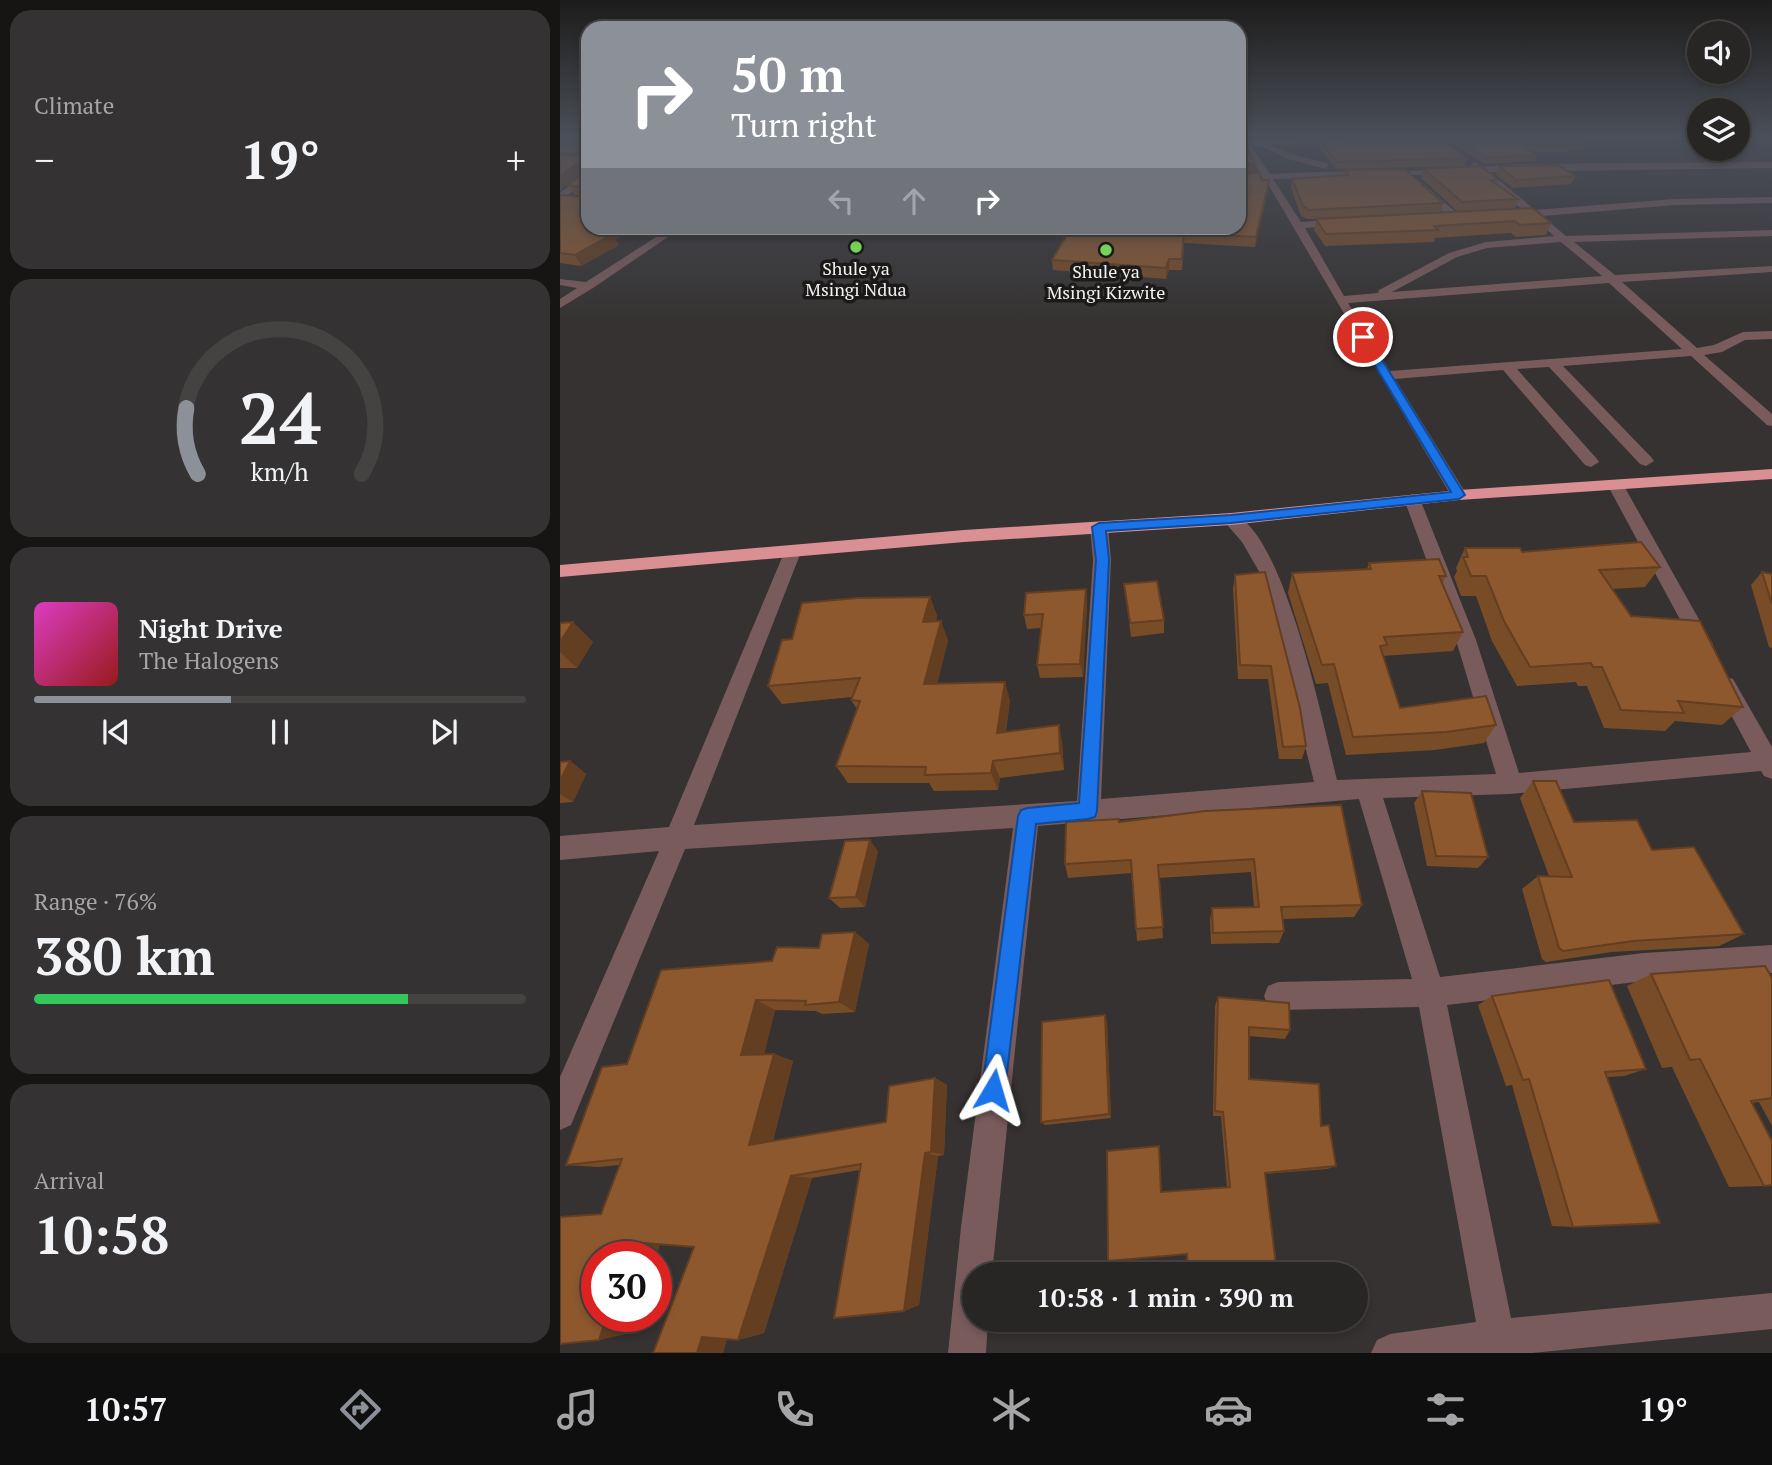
<!DOCTYPE html>
<meta charset="utf-8">
<style>
body{margin:0;font-family:"PT Serif",serif;background:#343232;color:#f1f3f6;height:100vh;display:flex;flex-direction:column;font-size:26px;white-space:nowrap}
*{box-sizing:border-box;margin:0}
p{font-size:23px;color:#a5a5a7}
.icon{flex:none;width:38px;height:38px;fill:none;stroke:currentColor;stroke-width:2;stroke-linecap:round;stroke-linejoin:round}
.map{position:relative;flex:1;overflow:hidden}
.details{display:flex;flex-direction:column;gap:10px;padding:10px;background:#161514;width:560px}
.details>*{flex:none}
.guide{position:absolute;left:21px;top:21px;width:665px;height:214px;border-radius:21px;box-shadow:0 4px 10px #0003,0 0 0 2px #444342;background:#8c9099;color:#fff;overflow:hidden}
.tools{position:absolute;left:1127px;top:21px;display:grid;gap:14px}
.tools a{display:grid;place-items:center;width:63px;height:63px;border-radius:50%;background:#282625;box-shadow:0 4px 10px #0003,0 0 0 2px #444342;font-size:35px}
.speed{position:absolute;left:21px;top:1241px;display:flex;gap:14px;font-size:35px;font-weight:700;text-align:center}
.speed>*{display:grid;place-content:center;width:91px;height:91px;border-radius:50%;background:#282625;box-shadow:0 4px 10px #0003,0 0 0 2px #444342;line-height:1}
.speed .limit{border:10px solid #d22;background:#fff;color:#111}
.pin{position:absolute;display:grid;place-items:center;width:60px;height:60px;color:#fff;margin:-30px;border:4px solid #fff;border-radius:50%;box-shadow:0 2px 7px #0007}
.me{position:absolute;width:77px;margin:-38px;rotate:7deg;stroke-linejoin:round;filter:drop-shadow(0 0 5px #0008)}
.turn{display:flex;align-items:center;gap:24px;height:147px;padding:0 35px;font-size:32px}
.turn .icon{width:91px;height:91px;stroke-width:2.5}
.turn b{display:block;font-size:49px;line-height:60px}
.lanes{display:flex;align-items:center;height:66px;padding:0 35px;background:#0003;justify-content:center;gap:35px;direction:ltr}
.lanes .off{opacity:.35}
.big{font-size:52px;font-weight:800;line-height:1.1}
.details .card{flex:1;display:flex;flex-direction:column;justify-content:center;gap:10px;min-width:0;padding:0 24px;border-radius:21px;background:#343232}
.details .dial{align-items:center;gap:0}
.dial svg{height:182px;overflow:visible;fill:none;stroke:#444342;stroke-width:7;stroke-linecap:round;text-anchor:middle}
.dial text{fill:#f1f3f6;stroke:none}
.song{display:flex;align-items:center;gap:21px}
.cover{width:84px;height:84px;border-radius:10px;background:linear-gradient(135deg,hsl(310 70% 55%),hsl(0 70% 35%))}
.played{height:7px;border-radius:4px;background:linear-gradient(90deg,#8c9099 40%,#444342 40%)}
.keys{display:flex;justify-content:space-around;direction:ltr}
.heat{display:flex;justify-content:space-between;align-items:center;font-size:38px;direction:ltr}
.charge{height:10px;border-radius:5px;background:linear-gradient(90deg,#34c759 76%,#444342 0)}
.trip{position:absolute;left:402px;top:1262px;width:406px;height:70px;border-radius:35px;background:#282625;box-shadow:0 4px 10px #0003,0 0 0 2px #444342;font-weight:800;line-height:70px;text-align:center}
.tabs{display:flex;height:112px;justify-content:space-around;align-items:center;background:#100f0f;color:#a5a5a7}
.tabs .icon{width:49px;height:49px}
.tabs .active{color:#8c9099}
.tabs b{font-size:32px;color:#f1f3f6}
main{display:flex;flex:1;min-height:0}
.map>svg:first-child{display:block}
</style>
<main>
<section class="details">
<div class="card"><p>Climate</p>
<div class="heat"><a>−</a><b class="big">19°</b><a>+</a></div>
</div>
<div class="card dial"><svg viewBox="0 0 100 80">
<path d="M14 69A42 42 0 1 1 86 69"/>
<path d="M14 69A42 42 0 0 1 9 40" stroke="#8c9099"/>
<text x="50" y="56" font-size="32" font-weight="700">24</text>
<text x="50" y="72" font-size="11">km/h</text>
</svg></div>
<div class="card">
<div class="song"><i class="cover"></i><div><b>Night Drive</b><p>The Halogens</p></div></div>
<div class="played"></div>
<div class="keys"><svg class="icon" aria-label="previous" viewBox="0 0 24 24"><path d="M18 5L8 12l10 7zM5 5v14"/></svg><svg class="icon" aria-label="pause" viewBox="0 0 24 24"><path d="M8 5v14M16 5v14"/></svg><svg class="icon" aria-label="next" viewBox="0 0 24 24"><path d="M6 5l10 7-10 7zM19 5v14"/></svg></div>
</div>
<div class="card"><p>Range · 76%</p><b class="big">380 km</b><div class="charge"></div></div>
<div class="card"><p>Arrival</p><b class="big">10:58</b></div>
</section>
<div class="map">
<svg width="1212" height="1353" viewBox="0 0 1212 1353">
<rect width="100%" height="100%" fill="#353231"/>
<g fill="none" stroke-linecap="round" stroke-linejoin="round">
<path fill="#7a5b5c" fill-rule="evenodd" d="M679,135h6l3,5 97,-2 4,2 -4,2 -76,3 25,10 35,9 -3,5 -38,-10 -29,-14h-8l19,29c68,-4 136,-1 203,-6l-2,-3 4,-3 8,5 32,-3 257,-2v6l-283,4 46,38 140,-11 97,-2v6l-97,2 -133,11 24,20 206,-6v6l-198,6 41,33 157,-9v6l-150,10 75,66 17,-3 29,-13 29,-1v8l-27,1 -23,12 -18,3 68,59v12l-5,-1 -76,-69 -128,10 89,92 2,3 -8,5 -6,-2 -91,-97 -32,2 80,90 2,3 -8,5 -6,-2 -82,-95 -108,9 72,116 -2,4h-12l-188,-320 -26,2v-6l22,-1 -18,-29h-4zM919,173l45,38 -15,2v4l22,-1 23,20 -68,6 -37,11 -70,37 -1,3 -34,3 -39,-68 39,-3 5,-3 -5,-3 -43,3 -28,-43zM1001,242l41,34 -210,16 65,-35 30,-9zM1049,283l73,66 -292,22 -42,-68z
M846,135h80v1l-4,2 -73,1z
M992,136l147,1v4l-150,-1z
M1178,138l34,1v4l-34,-1z
M28,171v8l-28,22v-8z
M860,186h6l32,28v4h-8l-30,-28z
M110,228h11l-88,60 -33,20v-9l17,-11 -17,-3v-6l26,3z
M1056,481l8,5 86,153 3,5 -3,5 -7,3 -7,-3 -88,-163z
M852,494l8,5 56,141 43,133 232,-21 -36,-67 4,-6 7,-2 7,2 39,68v32l-8,-3 -3,-5 -251,23 -127,4 57,179 204,-24 128,-8v28l-128,8 -197,24 64,313 261,-25v36l-240,24h-161l6,-13 13,-6 86,-12 -57,-315 -141,3 -10,-4 -4,-10 4,-10 10,-4 134,-3 -53,-180 -321,27 -46,448h-17v46h13l-2,33h-38l13,-126 52,-399 -328,21 -114,276 -11,5v-53l99,-226 -99,9v-24l109,-9 117,-279h12l3,4 -107,273 383,-24 16,-241 -3,-33 9,-6 9,6 3,33 -10,239 213,-17 -50,-202 -22,-38 -20,-23 9,-6c53,15 93,216 106,267l159,-6 -40,-134 -52,-141z"/>
<path fill="#da9093" fill-rule="evenodd" d="M1212,469v10l-313,21 -228,25 -267,17 -404,35v-12l404,-35 267,-17 228,-23z"/>
</g>
<path fill="#794c28" d="M0,135h28v93h48l-21,11 4,6 -38,21 -21,-3v-68l22,2 2,-1 -10,-1 -6,-10 16,-14 -24,19v-35l23,1 2,-3h-25z
M717,135h37l-32,1z
M893,135l132,8 -3,6h-13l-1,3h-35l4,3 -2,6 -51,3 -33,-22z
M759,139l148,19 -2,8 -129,3 -18,-23z
M939,166l76,10 -4,8 -58,4 -17,-13z
M864,169l74,11 -2,5 22,14 -3,10 36,14 -5,12 -30,2 -5,-4 -76,5 -1,4 -109,4 -11,-16 2,-11h-9l-6,-3 -10,-28 1,-9 52,-3 1,-6 98,33 -2,10 17,-1 -37,-34z
M702,180l6,9 -13,58 -71,-4 -2,27h-13l-3,9 -113,-9 -1,-10z
M905,548l57,4 138,15 -15,20 -33,2 19,27 112,91 -21,18 -47,-4 -10,10 -61,-3 -17,-42h-9l-2,-4 -59,4 -25,-45 -16,-45h-15l-7,-19 3,-6 -1,-3z
M809,563l77,13 -4,9 21,47 -10,19 -70,5 17,52 96,17 -12,18 -49,7 -89,5 -18,-72 -12,1 -28,-91 4,-20 75,-4z
M1202,572l10,2v74l-3,-1 -18,-62z
M675,575l71,171 -4,13h-23l-11,-80h-30l-5,-90z
M564,584l40,36v13l-33,4z
M526,589l1,14 -4,74 -43,1 -3,-13 4,-37 -14,1 -3,-14z
M370,597l7,19 -1,5 12,19 -11,43 73,17 -4,32 56,10 2,28 -64,8 -2,12 -64,1 -5,-8h-81l-12,-17 21,-57 -6,-9 1,-3 -70,7 -14,-18z
M0,623l33,19 -16,26h-17z
M10,761l16,13 -13,28 -13,1v-41z
M973,781l41,41 78,28 92,84 -25,12 -107,6 -66,10 -4,-3 -20,-70 16,-13h11l-29,-78z
M862,791l66,66 -10,11 -51,-2 -13,-63z
M645,811l157,94 -8,12 -72,2 2,12 -5,12 -68,1 -1,-24 2,-12 42,-1 -3,-35 -92,6 4,60 -26,3 -5,-68 -64,5 -3,-14 54,-42z
M318,851l-13,56 -25,1 -11,-10z
M295,932l14,12 -14,68 -33,2 -6,-3 -41,-1 -11,44h10l19,7 -20,80 113,-19 3,-36 46,-8 12,7 -3,70 -6,1 -19,149 -15,6 -70,7 26,-148 -48,8 -48,155 -26,7 -11,-1 -4,14h-70l41,-106 -34,-3 -4,12h-59v60h41l-5,16 -34,8 -39,4v-127l41,-3 18,-49 -21,2 -32,-2 36,-98 25,-3 34,-94 111,-9 5,-14 42,1 3,-14z
M1091,974l121,4v148l-13,-24 -7,1 12,83 -35,1 -57,-120 -10,1 -35,-82z
M932,996l154,73 -22,7 -17,1 -34,150 -21,-1 -40,-141 -6,1 -28,-81z
M658,997l72,33 -5,9 -36,-3v43l72,47 15,40 -9,3 -62,5 12,100h-90l-1,-20 -25,-62 66,-5 -6,-71h-8l2,-110z
M547,1022l4,96 -66,7 -4,-3z"/>
<path fill="#633e20" d="M23,159l5,10 -28,21v-14z
M695,163l-1,9 -15,1v-9z
M709,180l-1,9 -13,58 1,-10z
M51,228h25l-21,11 4,6 -38,21 -6,-11 25,-22z
M609,259v11l-3,9v-11z
M526,589l1,14 -4,74 -3,-13z
M370,597l7,19 -6,24 -8,-18z
M381,621l7,19 -15,62 -9,-18z
M13,622l20,20 -16,26 -17,-16v-10z
M445,682l5,18 -7,50 -6,-17z
M499,725l3,17 2,28 -4,-17z
M10,761l16,13 -13,28 -13,-8v-13z
M433,761l7,17 -2,12 -7,-17z
M310,840l8,11 -13,56 -9,-10z
M295,932l14,12 -14,68 -16,-10z
M196,1000l19,10 -13,53 -21,-8z
M545,1015l2,7 4,96 -2,-4z
M214,1054l19,7 -22,87 -22,-3z
M375,1078l12,7 -3,70 -13,-3z
M365,1153l13,3 -19,149 -15,6z
M231,1176l21,2 -48,155 -26,7z
M101,1240l-5,16h-30l5,-14z
M47,1316h31l-5,16 -34,8z
M170,1329l-7,24h-26l5,-16z"/>
<path fill="#8d582e" stroke="#633e20" stroke-width="2" d="M0,135h28v93h23l-11,5 13,1 -38,21 -15,-2v-58l22,2 3,-3 -1,-7 -16,-2 16,-13 -1,-13 -23,17v-21l23,1 3,-3 -3,-9h-23z
M850,135h25l32,23 -130,4 -18,-23z
M893,135l125,1 7,7 -18,-1 3,4 -48,-1 15,10 -51,3z
M679,137l3,2 13,24 -16,1z
M998,165l17,11 -59,4 -17,-14z
M921,166l17,14h-8l28,19 -56,3 -38,-33z
M785,170h61l37,33 -134,7 -6,-4 -11,-27 57,-4z
M699,173l3,7h7l-13,57 -72,-4 -2,26h-13l-3,9 -114,-8 19,-32h168v-54z
M973,208l18,15 -31,2 -5,-4 -81,5 4,4 -112,4 -10,-15z
M1081,542l19,25 -61,3 32,46 69,5 43,86 -65,-6 6,12 -63,-3 -19,-43h-9l-2,-4 -61,4 -26,-46 -18,-45h-15l-8,-19h5l-3,-9h55l2,4z
M879,559l7,17h-7l24,56 -79,5 3,8 -7,1 20,62 86,-12 10,29 -50,7 -93,5 -19,-73 -12,1 -30,-92 79,-4 -2,-6z
M705,572l35,136 6,38 -23,1 -12,-81 -31,-1 -5,-90z
M1202,572l10,2v30z
M597,581l7,39 -34,3 -6,-39z
M526,589l-6,75 -43,1 6,-51 -19,1 2,-22z
M370,597l-7,25 18,-1 -17,63 81,-2 -8,51 62,-8 1,28 -67,8 -2,12 -66,2 1,-8 -90,-1 24,-65 -9,-1 9,-22 -92,8 14,-46 10,-1 10,-36 55,-5z
M13,622l-13,20v-19z
M10,761l-10,20v-19z
M973,781h23l18,41 63,-2 15,30 42,-3 50,87 -111,7 -70,10 -4,-3 -21,-72 34,1z
M862,791l49,2 17,64 -52,-1z
M781,805l21,100 -81,2 3,24 -71,2 -1,-25 47,-1 -5,-48 -96,6 5,62 -27,2 -5,-69 -66,4 1,-42 53,-3v3l86,-11z
M310,840l-14,57 -27,1 16,-57z
M295,932l-16,70 -34,3 1,-4 -50,-1 -15,55 33,-1 -25,91 137,-23 3,-36 46,-8 -4,74 -6,1 -21,158 -70,7 27,-154 -70,12 -53,164 -36,-3 -5,16h-44l41,-106 -63,-5 -5,14h-29v60h10l-8,24 -39,4v-127l41,-3 21,-55 -56,6 36,-98 25,-3 34,-94 111,-9 5,-14 42,1 3,-14z
M1205,966l7,12v120l-21,3 21,40v44l-8,1 -64,-127 -10,1 -39,-86z
M1049,980l37,89 -41,3 55,151 -87,4 -44,-148 -6,1 -31,-84z
M658,997l71,6 1,27 -41,-3v52l70,5 2,42 8,-1 7,41 -71,7 12,101h-89l-1,-20 -79,7 -1,-110 52,-5 2,46 69,-5 -7,-75 -8,-1z
M545,1015l4,99 -68,8 1,-100z"/>
<linearGradient id="sky" x2="0" y2="1"><stop stop-color="#1d1c1b"/><stop offset="0.42" stop-color="#4b4f5a"/><stop offset="1" stop-color="#4b4f5a" stop-opacity="0"/></linearGradient>
<rect width="1212" height="325" fill="url(#sky)"/>
<path fill="#1a73e8" stroke="#114b97" stroke-width="2" d="M803,334l5,3 97,158 -6,4 -228,24 -125,8 3,29 -12,251 -2,6 -7,2 -52,5 -31,266 -3,8 -9,4 -8,-4 -3,-8 36,-274 3,-6 6,-2 52,-5 17,-243 -4,-33 7,-4 132,-8 220,-23 -93,-155z"/>
<g fill="#77d259" stroke="#1b1a19" stroke-width="2.5">
<circle cx="296" cy="247" r="7"/>
<circle cx="546" cy="250" r="7"/>
</g>
<g text-anchor="middle" stroke-width="7" stroke-linejoin="round" paint-order="stroke">
<g font-size="18" fill="#f3f1f1" stroke="#1b1a19">
<text x="296" y="275">Shule ya<tspan x="296" dy="21">Msingi Ndua</tspan></text>
<text x="546" y="278">Shule ya<tspan x="546" dy="21">Msingi Kizwite</tspan></text>
</g>
</g>
</svg>
<div class="tools">
<a><svg class="icon" aria-label="sound" viewBox="0 0 24 24"><path d="M4 9h4l5-4v14l-5-4H4zM17 9q2 3 0 6"/></svg></a>
<a><svg class="icon" aria-label="layers" viewBox="0 0 24 24"><path d="M12 4l9 5-9 5-9-5zM3 14l9 5 9-5"/></svg></a>
</div>
<div class="speed"><div class="limit">30</div></div>
<div class="pin" style="left:803px;top:337px;background:#d93025"><svg class="icon" aria-label="arrive" viewBox="0 0 24 24"><path d="M6 21V4h12l-3 4 3 4H6"/></svg></div>
<svg class="me" style="left:433px;top:1090px" viewBox="-20 -20 40 40"><path d="M0-17L14 15 0 8-14 15z" fill="#1a73e8" stroke="#fff" stroke-width="4"/></svg>
<div class="trip">10:58 · 1 min · 390 m</div>
<div class="guide">
<div class="turn"><svg class="icon" aria-label="right" viewBox="0 0 24 24"><path d="M7 20v-9h11M14 6l5 5-5 5"/></svg><div><b>50 m</b>Turn right</div></div>
<div class="lanes"><svg class="icon off" aria-label="left" viewBox="0 0 24 24"><path d="M17 20v-9H6M10 6l-5 5 5 5"/></svg><svg class="icon off" aria-label="ahead" viewBox="0 0 24 24"><path d="M12 20V5M6 11l6-6 6 6"/></svg><svg class="icon" aria-label="right" viewBox="0 0 24 24"><path d="M7 20v-9h11M14 6l5 5-5 5"/></svg></div>
</div>
</div>
</main>
<nav class="tabs">
<b>10:57</b>
<svg class="icon active" aria-label="directions" viewBox="0 0 24 24"><path d="M12 3l9 9-9 9-9-9zM9 14v-3h6M13 9l2 2-2 2"/></svg>
<svg class="icon" aria-label="music" viewBox="0 0 24 24"><path d="M9 18V5l10-2v13"/><circle cx="6" cy="18" r="3"/><circle cx="16" cy="16" r="3"/></svg>
<svg class="icon" aria-label="phone" viewBox="0 0 24 24"><path d="M5 4h4l2 5-3 2q2 4 5 5l2-3 5 2v4C11 20 4 13 5 4z"/></svg>
<svg class="icon" aria-label="climate" viewBox="0 0 24 24"><path d="M12 3v18M4 7l16 10M4 17L20 7"/></svg>
<svg class="icon" aria-label="car" viewBox="0 0 24 24"><path d="M5 17H2v-5l4-1 3-4h7l3 4 3 1v5h-3M9 17h6M6 11h13"/><circle cx="7" cy="17" r="2"/><circle cx="17" cy="17" r="2"/></svg>
<svg class="icon" aria-label="filters" viewBox="0 0 24 24"><path d="M4 7h16M4 17h16"/><circle cx="9" cy="7" r="2"/><circle cx="15" cy="17" r="2"/></svg>
<b>19°</b>
</nav>
